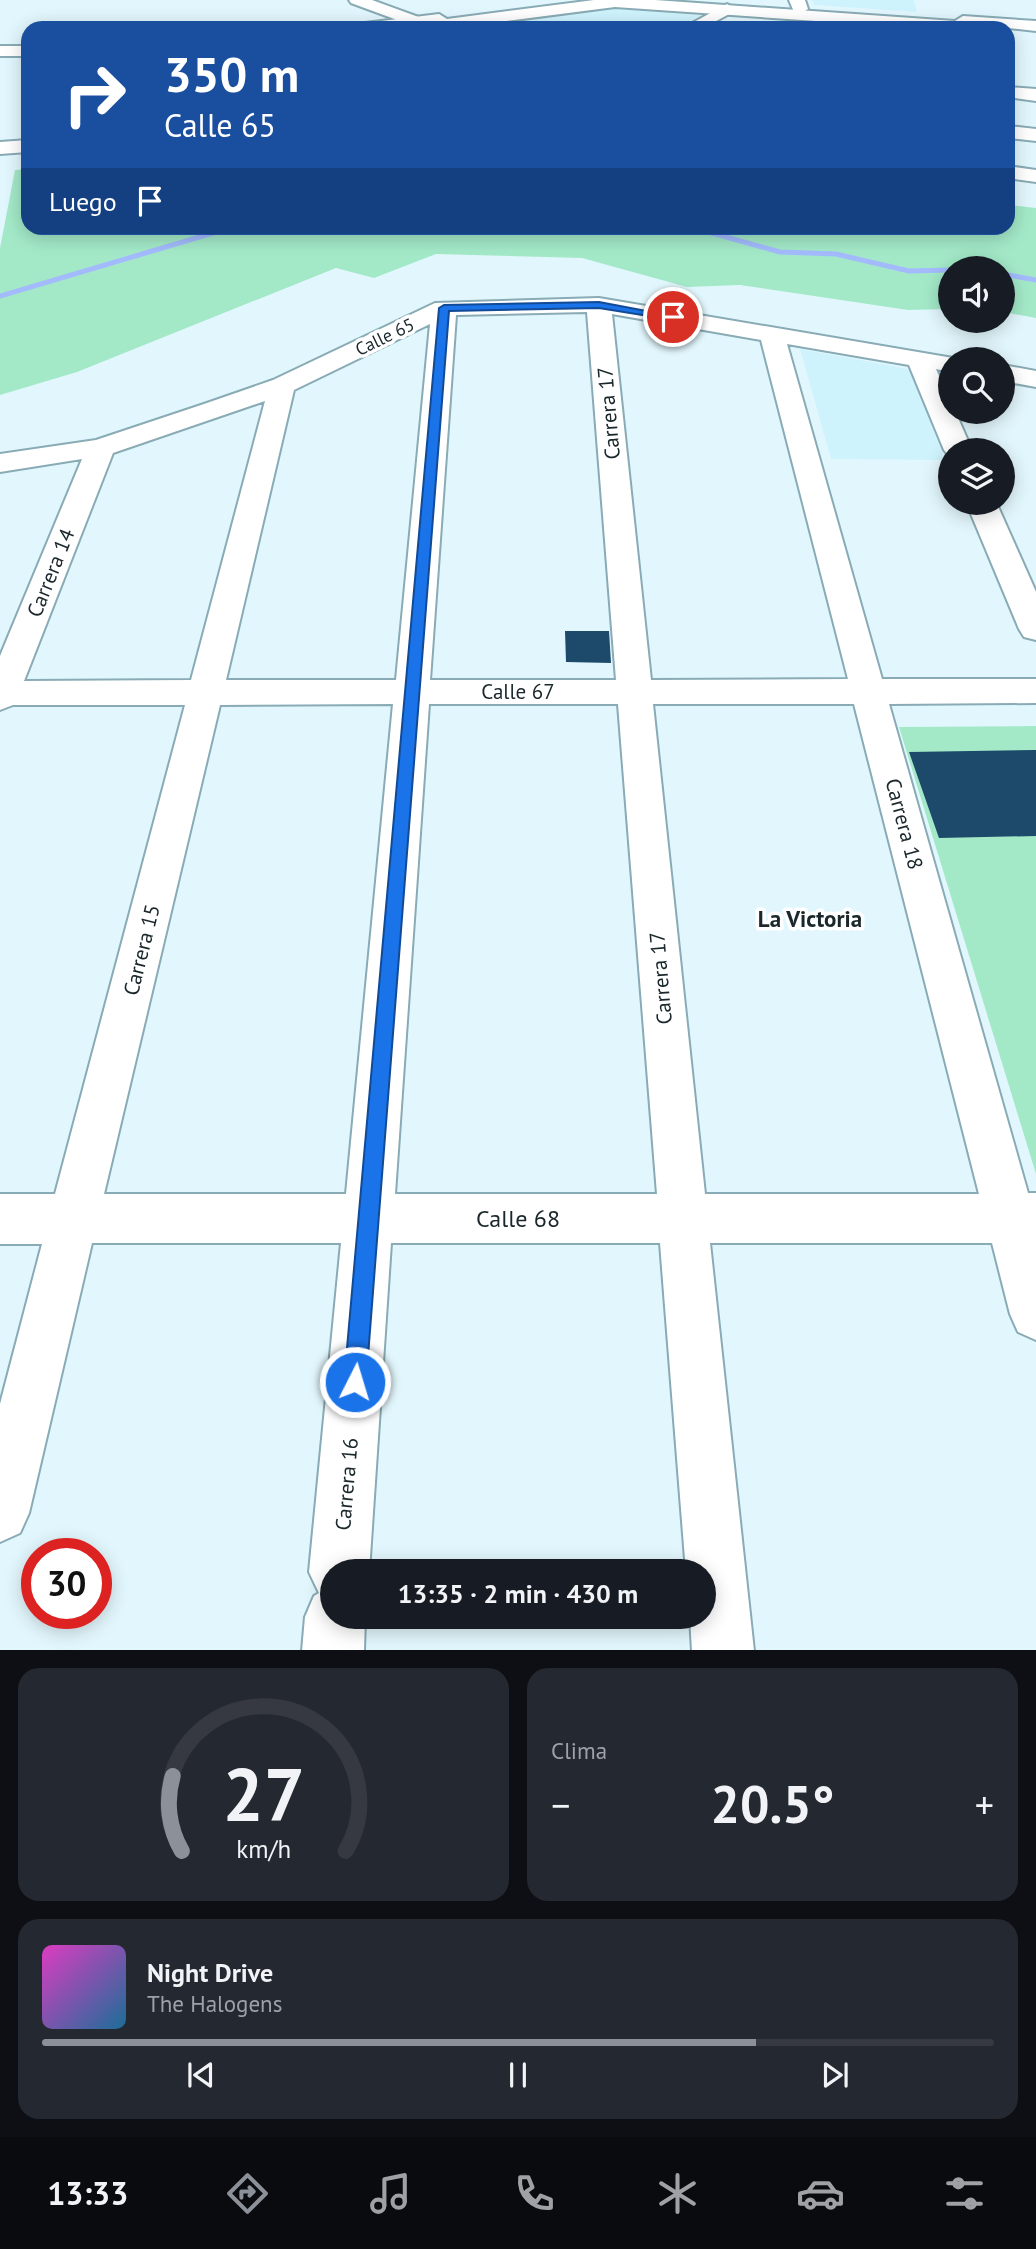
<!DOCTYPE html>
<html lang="es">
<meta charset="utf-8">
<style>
body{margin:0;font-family:"PT Sans",sans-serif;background:#242831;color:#f1f3f6;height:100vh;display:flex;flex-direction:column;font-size:26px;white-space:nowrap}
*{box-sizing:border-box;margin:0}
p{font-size:23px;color:#9ea1a6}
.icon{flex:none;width:38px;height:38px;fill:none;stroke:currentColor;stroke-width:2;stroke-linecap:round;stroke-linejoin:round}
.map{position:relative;height:1650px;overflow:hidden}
.drawer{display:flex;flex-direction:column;gap:18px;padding:18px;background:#0d0f14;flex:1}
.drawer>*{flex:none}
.guide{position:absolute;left:21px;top:21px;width:994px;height:214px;border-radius:21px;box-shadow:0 4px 18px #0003;background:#1a4fa0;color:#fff;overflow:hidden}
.fabs{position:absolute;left:938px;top:256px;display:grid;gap:14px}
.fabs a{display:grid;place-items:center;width:77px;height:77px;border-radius:50%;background:#171b24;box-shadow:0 4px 18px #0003;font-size:35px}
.speed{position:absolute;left:21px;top:1538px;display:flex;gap:14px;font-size:35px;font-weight:700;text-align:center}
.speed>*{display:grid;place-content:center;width:91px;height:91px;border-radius:50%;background:#171b24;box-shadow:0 4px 18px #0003;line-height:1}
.speed .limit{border:10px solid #d22;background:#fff;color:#111}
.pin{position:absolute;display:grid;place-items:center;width:60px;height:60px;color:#fff;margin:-30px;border:4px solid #fff;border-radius:50%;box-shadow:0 2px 7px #0007}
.me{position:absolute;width:77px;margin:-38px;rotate:5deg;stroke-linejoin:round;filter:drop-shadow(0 0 5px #0008)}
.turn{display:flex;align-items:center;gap:24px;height:147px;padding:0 28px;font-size:32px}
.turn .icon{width:91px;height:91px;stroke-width:2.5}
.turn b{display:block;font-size:49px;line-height:60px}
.then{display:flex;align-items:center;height:66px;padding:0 28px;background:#0003;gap:14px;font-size:26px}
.big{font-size:52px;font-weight:700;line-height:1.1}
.drawer .tile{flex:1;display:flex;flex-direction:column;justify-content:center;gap:10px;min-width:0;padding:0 24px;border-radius:21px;background:#242831}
.drawer .dial{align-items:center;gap:0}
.dial svg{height:182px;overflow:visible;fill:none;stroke:#363941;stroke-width:7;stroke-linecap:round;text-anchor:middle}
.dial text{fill:#f1f3f6;stroke:none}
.song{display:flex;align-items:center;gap:21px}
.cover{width:84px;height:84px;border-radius:10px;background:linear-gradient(135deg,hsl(310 70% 55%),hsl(200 70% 35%))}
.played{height:7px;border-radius:4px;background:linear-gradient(90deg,#8c9099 75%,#363941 75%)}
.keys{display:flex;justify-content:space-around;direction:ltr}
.heat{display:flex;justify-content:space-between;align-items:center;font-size:38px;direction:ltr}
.drawer .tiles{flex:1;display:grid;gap:18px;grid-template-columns:1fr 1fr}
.tile:last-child{grid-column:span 2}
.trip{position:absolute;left:320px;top:1559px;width:396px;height:70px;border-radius:35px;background:#171b24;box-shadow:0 4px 18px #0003;font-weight:700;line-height:70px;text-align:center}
.menu{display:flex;height:112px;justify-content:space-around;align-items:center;background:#090b0e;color:#9ea1a6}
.menu .icon{width:49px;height:49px}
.menu .on{color:#8c9099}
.menu b{font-size:32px;color:#f1f3f6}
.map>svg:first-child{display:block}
</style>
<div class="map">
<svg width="1036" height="1651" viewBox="0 0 1036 1651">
<rect width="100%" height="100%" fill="#e2f7fd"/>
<path fill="#cff3fd" d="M812,0h102l3,12 -103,-7z
M622,7l80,8 -26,13h-168l-7,-5z
M800,349l109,20 36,91 -114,-1z"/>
<path fill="#a3e9c8" d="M28,169v59h980v-23l28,3v110l-33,-6v-44h-53v41l-42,1 -168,-25 -53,2 -105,-29 -146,-4 -62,24 -38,-10 -259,104 -77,23v-147l15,-78z
M1036,726v448l-137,-447z"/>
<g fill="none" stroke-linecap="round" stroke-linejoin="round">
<path stroke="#a3bbfd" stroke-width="5" d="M694,228l86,24 56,2 73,17 41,-1
M1003,274l33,6
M0,296l230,-68"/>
</g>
<path fill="#1d4a6a" d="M565,631h44l2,32 -45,-1z
M1036,750v86l-97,2 -30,-86z"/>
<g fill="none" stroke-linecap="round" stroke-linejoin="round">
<g stroke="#89abb5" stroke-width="4">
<path id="minor" d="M349,0h23l63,23 2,3 -18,2 -68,-25z
M789,0h16l3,9 -8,5 -6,-2z
M727,4l8,5 -2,3 -30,16h-20z
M1008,87l28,2v12l-28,-4z
M1008,126l28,3v12l-28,-3z
M28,140v12l-28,2v-12z
M1008,166l28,4v12l-28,-4z
M599,298l360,61h-9v13l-14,-3 14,32v10h5l17,39h-22v7l-6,-7 -35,-85 -122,-21 95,335h154v24l-147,1 139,489h8v147l-18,-8 -8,-18 -18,-71h-282l44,408h-62l-2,-34h14v-45h-18l-26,-329h-269l-22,329h-37v45h33l-1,34h-62l3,-34 9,-21 5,-3 -10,-21 32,-329h-249l-63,270 -9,20 -20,9v-138l42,-160h-42v-50h55l130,-489h-172l-13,5v-54l82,-197 -82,13v-18l96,-14 108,-36 69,-24 162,-77zM587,312l29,368h-186l26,-365zM612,314l149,26 87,339 -197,1zM430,324l-34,356h-170l68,-290zM265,401l-74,279 -167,1 89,-228zM393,704l-47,490h-242l116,-489zM429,704h189l39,490h-262zM653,704h201l125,490h-274z
M1003,365l33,6v16l-33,-6z
M966,502h30l40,90v48l-12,-3 -5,-8z"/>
</g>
<g stroke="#89abb5" stroke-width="4">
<path id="major" d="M594,0h61l300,21 8,-5 73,5v10l-28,-3h-91l-302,-21 -162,21h-96l8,-5 74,-9 8,5z
M0,46h28v10h-28z"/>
</g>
<use href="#minor" fill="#fff" fill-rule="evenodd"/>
<use href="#major" fill="#fff" fill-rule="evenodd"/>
</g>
<path fill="#1a73e8" stroke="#114b97" stroke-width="2" d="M599,302l79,15 -5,3 -74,-12 -150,3 -83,1071 -3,7 -8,4 -8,-4 -3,-7 95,-1074 5,-3z"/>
<g text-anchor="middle" stroke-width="7" stroke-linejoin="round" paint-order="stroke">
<g font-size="18" fill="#1a272b" stroke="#fff">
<text transform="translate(385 337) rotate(-26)" y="6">Calle 65</text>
</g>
<g font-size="21" fill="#1a272b" stroke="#fff">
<text transform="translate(609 413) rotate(-95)" y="7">Carrera 17</text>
<text transform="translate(51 573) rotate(-68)" y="7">Carrera 14</text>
<text x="518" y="699">Calle 67</text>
<text transform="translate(904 824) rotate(75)" y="7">Carrera 18</text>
<text transform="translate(142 950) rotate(-76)" y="7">Carrera 15</text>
<text transform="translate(661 978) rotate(-95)" y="7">Carrera 17</text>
<text transform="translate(347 1484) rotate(-85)" y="7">Carrera 16</text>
</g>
<g font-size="23" font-weight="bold" fill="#1a272b" stroke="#fff">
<text x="810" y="927">La Victoria</text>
</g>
<g font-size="24" fill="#1a272b" stroke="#fff">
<text x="518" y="1227">Calle 68</text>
</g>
</g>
</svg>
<div class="fabs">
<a><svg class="icon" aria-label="sound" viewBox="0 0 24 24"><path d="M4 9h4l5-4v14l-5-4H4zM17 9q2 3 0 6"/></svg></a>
<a><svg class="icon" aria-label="search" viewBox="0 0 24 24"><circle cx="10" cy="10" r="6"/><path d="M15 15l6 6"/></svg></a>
<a><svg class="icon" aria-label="layers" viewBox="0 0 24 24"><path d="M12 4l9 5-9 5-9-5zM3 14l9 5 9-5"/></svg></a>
</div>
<div class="speed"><div class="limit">30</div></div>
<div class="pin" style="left:673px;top:317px;background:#d93025"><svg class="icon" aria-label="arrive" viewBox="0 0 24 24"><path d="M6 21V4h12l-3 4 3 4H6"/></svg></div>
<svg class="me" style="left:355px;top:1382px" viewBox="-20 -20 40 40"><circle r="17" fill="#1a73e8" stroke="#fff" stroke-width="3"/><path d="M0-11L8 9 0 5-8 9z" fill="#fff"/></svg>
<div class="trip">13:35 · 2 min · 430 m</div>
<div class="guide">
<div class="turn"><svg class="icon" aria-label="right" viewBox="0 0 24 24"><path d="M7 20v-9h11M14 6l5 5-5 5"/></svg><div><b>350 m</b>Calle 65</div></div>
<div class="then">Luego<svg class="icon" aria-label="arrive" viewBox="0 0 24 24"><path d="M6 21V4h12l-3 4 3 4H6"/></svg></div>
</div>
</div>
<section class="drawer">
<div class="tiles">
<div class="tile dial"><svg viewBox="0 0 100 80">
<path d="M14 69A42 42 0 1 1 86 69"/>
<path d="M14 69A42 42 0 0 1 10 36" stroke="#8c9099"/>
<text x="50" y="56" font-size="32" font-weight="700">27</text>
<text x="50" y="72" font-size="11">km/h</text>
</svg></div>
<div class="tile"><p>Clima</p>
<div class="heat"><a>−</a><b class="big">20.5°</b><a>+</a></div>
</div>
<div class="tile">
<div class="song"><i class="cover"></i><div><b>Night Drive</b><p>The Halogens</p></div></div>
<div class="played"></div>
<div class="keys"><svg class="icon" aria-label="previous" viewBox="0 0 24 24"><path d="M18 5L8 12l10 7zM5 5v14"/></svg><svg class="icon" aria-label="pause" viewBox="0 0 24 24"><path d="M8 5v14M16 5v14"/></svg><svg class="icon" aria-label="next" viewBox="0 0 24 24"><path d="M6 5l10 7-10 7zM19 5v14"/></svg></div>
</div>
</div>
</section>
<nav class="menu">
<b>13:33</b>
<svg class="icon on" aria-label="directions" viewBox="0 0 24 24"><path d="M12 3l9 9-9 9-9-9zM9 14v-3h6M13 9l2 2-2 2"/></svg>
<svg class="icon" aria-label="music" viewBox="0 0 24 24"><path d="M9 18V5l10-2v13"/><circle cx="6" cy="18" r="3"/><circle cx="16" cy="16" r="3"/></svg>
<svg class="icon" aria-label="phone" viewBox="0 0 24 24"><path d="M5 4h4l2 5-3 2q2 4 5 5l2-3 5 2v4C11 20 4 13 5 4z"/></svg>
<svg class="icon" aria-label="climate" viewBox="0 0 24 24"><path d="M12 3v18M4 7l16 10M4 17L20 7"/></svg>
<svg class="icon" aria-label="car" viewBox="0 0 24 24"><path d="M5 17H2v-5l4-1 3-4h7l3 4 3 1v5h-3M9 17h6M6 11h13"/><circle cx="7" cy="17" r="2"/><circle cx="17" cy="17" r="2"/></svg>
<svg class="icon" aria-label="filters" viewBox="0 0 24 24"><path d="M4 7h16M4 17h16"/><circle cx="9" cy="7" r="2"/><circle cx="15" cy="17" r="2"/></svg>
</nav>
